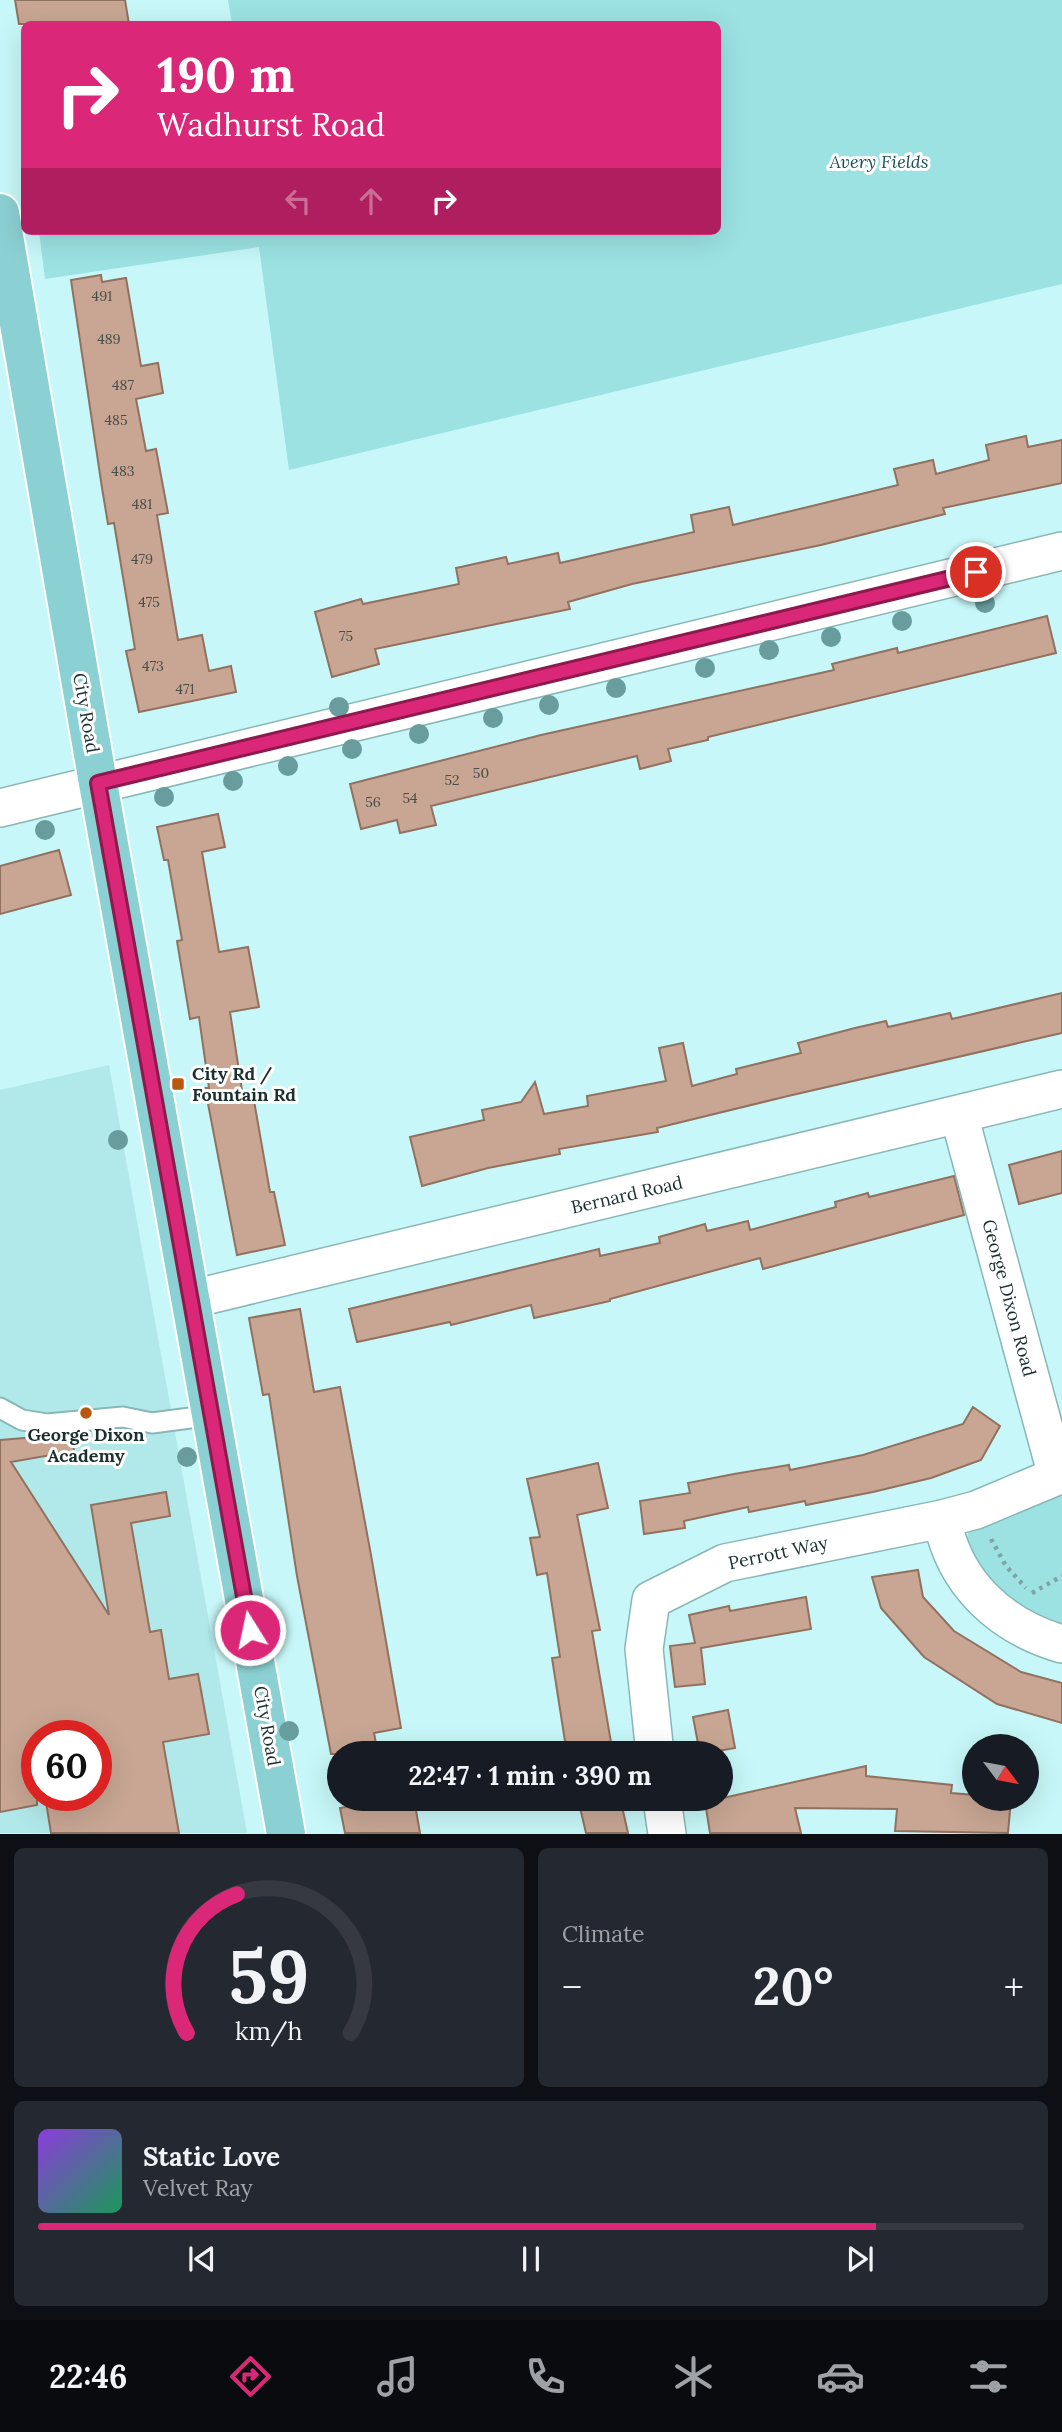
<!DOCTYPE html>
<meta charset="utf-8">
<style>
body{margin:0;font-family:Lora,serif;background:#242831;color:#f1f3f6;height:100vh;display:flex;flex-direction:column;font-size:26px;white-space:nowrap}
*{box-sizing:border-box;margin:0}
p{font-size:23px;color:#9ea1a6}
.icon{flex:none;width:38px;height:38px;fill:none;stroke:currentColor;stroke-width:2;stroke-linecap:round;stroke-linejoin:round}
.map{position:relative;height:1834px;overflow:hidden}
.side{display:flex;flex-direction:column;gap:14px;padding:14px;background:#0d0f14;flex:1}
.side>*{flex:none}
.hud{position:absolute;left:21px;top:21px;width:700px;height:214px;border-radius:10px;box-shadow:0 7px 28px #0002;background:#db2777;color:#fff;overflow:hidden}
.needle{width:46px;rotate:122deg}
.tools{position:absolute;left:962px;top:1734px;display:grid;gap:14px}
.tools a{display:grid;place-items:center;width:77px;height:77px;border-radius:50%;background:#171b24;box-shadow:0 7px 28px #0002;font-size:35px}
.speed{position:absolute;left:21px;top:1720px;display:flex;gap:14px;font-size:35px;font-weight:700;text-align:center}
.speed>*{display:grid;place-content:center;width:91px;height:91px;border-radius:50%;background:#171b24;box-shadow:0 7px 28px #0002;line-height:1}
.speed .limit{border:10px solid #d22;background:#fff;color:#111}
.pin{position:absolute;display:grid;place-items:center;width:60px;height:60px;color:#fff;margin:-30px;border:4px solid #fff;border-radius:50%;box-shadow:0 2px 7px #0007}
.me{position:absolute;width:77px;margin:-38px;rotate:350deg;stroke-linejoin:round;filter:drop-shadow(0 0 5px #0008)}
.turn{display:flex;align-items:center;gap:24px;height:147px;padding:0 21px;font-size:32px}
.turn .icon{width:91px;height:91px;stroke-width:2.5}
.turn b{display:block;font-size:49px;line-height:60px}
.lanes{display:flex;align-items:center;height:66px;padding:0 21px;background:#0003;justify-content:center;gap:35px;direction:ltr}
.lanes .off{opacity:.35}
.big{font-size:52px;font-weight:700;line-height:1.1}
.side .card{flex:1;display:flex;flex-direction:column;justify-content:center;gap:10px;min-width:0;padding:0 24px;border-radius:10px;background:#242831}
.side .dial{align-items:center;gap:0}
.dial svg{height:182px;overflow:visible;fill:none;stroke:#363941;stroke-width:7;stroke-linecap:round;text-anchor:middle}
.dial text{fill:#f1f3f6;stroke:none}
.song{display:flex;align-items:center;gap:21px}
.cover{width:84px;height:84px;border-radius:10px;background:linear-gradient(135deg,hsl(270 70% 55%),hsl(150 70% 35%))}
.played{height:7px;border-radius:4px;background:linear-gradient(90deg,#db2777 85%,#363941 85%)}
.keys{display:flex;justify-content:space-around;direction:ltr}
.heat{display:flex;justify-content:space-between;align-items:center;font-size:38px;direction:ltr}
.side .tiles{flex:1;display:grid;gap:14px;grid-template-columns:1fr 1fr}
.card:last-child{grid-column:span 2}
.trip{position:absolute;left:327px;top:1741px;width:406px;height:70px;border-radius:35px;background:#171b24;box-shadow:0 7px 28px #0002;font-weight:700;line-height:70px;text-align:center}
.tab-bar{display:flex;height:112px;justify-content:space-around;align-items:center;background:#090b0e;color:#9ea1a6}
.tab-bar .icon{width:49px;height:49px}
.tab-bar .on{color:#db2777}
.tab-bar b{font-size:32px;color:#f1f3f6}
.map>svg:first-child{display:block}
</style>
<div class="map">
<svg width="1062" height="1834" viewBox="0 0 1062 1834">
<rect width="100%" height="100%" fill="#c7f7f8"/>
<path fill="#b1e9ea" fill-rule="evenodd" d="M109,1065l138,768h-247v-743zM37,1736h59v60h-59z"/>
<path fill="#9ce2e3" d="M228,0h834v284l-773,186 -30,-223 -214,32 -6,-48h679v-207h-486z
M1062,1495v138l-64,-31 -34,-56 6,-18z"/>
<path fill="#c8a693" stroke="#91715f" stroke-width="2" d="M15,0h110l4,24h-110z
M101,275l1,7 24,-4 15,88 17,-3 5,30 -27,6 10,52 10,-2 12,64 -11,2 21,125 24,-5 7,36 22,-5 5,26 -97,20 -13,-61 9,-2 -21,-126 -6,1 -6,-36 -31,-208z
M1026,436l2,11 34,-7v43l-119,25 2,6 -124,31 -189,39 -64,18 2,7 -195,40 4,15 -47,13 -17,-65 46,-13 2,5 96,-20 -3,-16 50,-11 2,7 50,-11 2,10 134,-31 -3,-17 38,-8 4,18 79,-19 86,-21 -4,-16 39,-9 3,14 53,-14 -3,-15z
M1047,616l9,37 -348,84v3l-40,9 3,12 -31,8 -3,-13 -206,50 5,19 -36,8 -3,-13 -36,9 -11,-45 191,-49 293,-65 -2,-6 65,-16 1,5z
M218,814l7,33 -23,5 17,100 29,-5 11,60 -29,5 13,85 10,-2 17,97h4l11,53 -48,10 -32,-167h4l-10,-71 -9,2 -13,-78 5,-1 -14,-80h-4l-7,-33z
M59,850l12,45 -71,19v-48z
M1062,993v40l-274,63 -131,32 1,4 -99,17 1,5 -72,14 -66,18 -12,-49 74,-17 -2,-10 39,-8 14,-20 9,32 44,-8 -1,-10 79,-15 -7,-33 24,-5 9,43 45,-12 -1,-5 65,-16 -3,-10 57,-15 31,-7 2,6 62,-14 2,6z
M1062,1151v42l-43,11 -10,-39z
M954,1176l10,39 -201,54 -3,-11 -150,41v2l-76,17 -3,-13 -80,20 -1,-3 -93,20 -8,-33 250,-60 1,7 60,-13 -1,-6 46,-13 2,7 41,-10 2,9 86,-23 -1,-5 33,-9 1,4z
M300,1309l14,83 26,-5 31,168 30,173 -27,5 4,21h-47l-34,-178 -28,-182 -6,1 -14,-77z
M973,1407l27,19 -19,34 -50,18 -58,14 -67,13 -1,-4 -56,11 -1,-5 -64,14 1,7 -41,6 -4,-33 50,-8 -2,-10 46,-9 55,-9 1,5 73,-15 100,-31z
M72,1434l2,17 -63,11 98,153 -18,-110 75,-13 4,24 -39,7 19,109 11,-2 8,49 29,-5 11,60 -46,8 16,91h-128l-6,-37h51v-60h-59v69l-37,7v-372z
M598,1463l10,45 -31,7 23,115 -8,1 21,123h-46l-15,-96 8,-1 -13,-84 -10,2 -7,-37 10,-1 -13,-58z
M918,1570l5,27 31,34 67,41 41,11v40l-65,-19 -73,-47 -43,-49 -9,-31z
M806,1597l5,32 -110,19 4,36 -30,3 -5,-41 25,-3 -6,-28 40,-9 1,5z
M728,1710l7,38 -35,6 -7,-37z
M866,1766v10l86,9 -1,8 24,2v4h36l-3,34 -113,-2 2,-22 -102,-1 6,25h-91l-5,-31z
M390,1799h24l6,34h-75l-5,-25z
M578,1799h46l-3,3 7,31h-42z"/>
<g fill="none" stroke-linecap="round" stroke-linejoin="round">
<g stroke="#88b7b7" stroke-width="23">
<path id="lane" d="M0,1408l22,12 25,4 76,-7 29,6 61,-8"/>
</g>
<g stroke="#88b7b7" stroke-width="40">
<path id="street" d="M0,808l1062,-257
M959,1115l98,361
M192,1299l870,-210
M942,1519c12,64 58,107 120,125
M655,1754l-11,-105 7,-49 74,-37 217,-44 34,-9 86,-36
M662,1799l5,35"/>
</g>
<g stroke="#fff" stroke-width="42">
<path id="primary" d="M0,213l98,570 188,1051"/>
</g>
<path stroke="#80a4a5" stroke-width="4.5" stroke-dasharray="3.5 5" stroke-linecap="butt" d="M991,1539l15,27 20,22
M1032,1593l30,-17"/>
<use href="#lane" stroke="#fff" stroke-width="19"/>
<use href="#street" stroke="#fff" stroke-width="37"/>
<use href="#primary" stroke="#8bd0d2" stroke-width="38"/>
</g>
<g fill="#689c9d">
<circle cx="985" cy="603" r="10"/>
<circle cx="902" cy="621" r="10"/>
<circle cx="831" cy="637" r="10"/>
<circle cx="769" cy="650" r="10"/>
<circle cx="705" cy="668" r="10"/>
<circle cx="616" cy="688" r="10"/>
<circle cx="549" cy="705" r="10"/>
<circle cx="339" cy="707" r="10"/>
<circle cx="493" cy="718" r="10"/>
<circle cx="419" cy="734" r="10"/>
<circle cx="352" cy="749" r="10"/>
<circle cx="288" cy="766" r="10"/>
<circle cx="233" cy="781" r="10"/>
<circle cx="164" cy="797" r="10"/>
<circle cx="45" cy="830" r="10"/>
<circle cx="118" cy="1140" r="10"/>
<circle cx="187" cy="1457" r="10"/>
<circle cx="289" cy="1731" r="10"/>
</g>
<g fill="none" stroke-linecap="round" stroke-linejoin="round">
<g stroke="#8e194d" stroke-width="18">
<path id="route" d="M250,1630l-152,-847 878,-211"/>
</g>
<use href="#route" stroke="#db2777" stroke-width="12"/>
</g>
<g fill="#b7580e" stroke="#fff" stroke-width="2.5">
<rect x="171" y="1077" width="14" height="14" rx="3.5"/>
<circle cx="86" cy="1413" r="7"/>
</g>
<g text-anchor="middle" stroke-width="6" stroke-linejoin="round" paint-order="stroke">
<g font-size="14" fill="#474d48">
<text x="102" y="301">491</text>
<text x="109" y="344">489</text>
<text x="123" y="390">487</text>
<text x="116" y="425">485</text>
<text x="123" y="476">483</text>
<text x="142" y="509">481</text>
<text x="142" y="564">479</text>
<text x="149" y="607">475</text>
<text x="346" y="641">75</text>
<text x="153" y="671">473</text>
<text x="185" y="694">471</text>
<text x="481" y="778">50</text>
<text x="452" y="785">52</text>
<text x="410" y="803">54</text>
<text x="373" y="807">56</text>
</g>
<g font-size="18" font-style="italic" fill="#1a5253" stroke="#fff">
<text x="879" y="168">Avery Fields</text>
</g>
<g font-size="18" fill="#1c2f2f" stroke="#fff">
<text transform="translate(86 713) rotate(80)" y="6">City Road</text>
<text transform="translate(627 1195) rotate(-13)" y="6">Bernard Road</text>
<text transform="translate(1009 1298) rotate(75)" y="6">George Dixon Road</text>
<text transform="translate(778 1553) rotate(-12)" y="6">Perrott Way</text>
<text transform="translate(267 1726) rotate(80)" y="6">City Road</text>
</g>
<g font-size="18" font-weight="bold" fill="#1c2f2f" stroke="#fff" text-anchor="start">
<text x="192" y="1080">City Rd /<tspan x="192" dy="21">Fountain Rd</tspan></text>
<text x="86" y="1441" text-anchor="middle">George Dixon<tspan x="86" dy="21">Academy</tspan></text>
</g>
</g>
</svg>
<div class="tools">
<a><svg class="needle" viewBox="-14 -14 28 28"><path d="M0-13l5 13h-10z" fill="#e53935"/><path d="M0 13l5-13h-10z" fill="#9ea1a6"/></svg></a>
</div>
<div class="speed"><div class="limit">60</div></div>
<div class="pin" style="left:976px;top:572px;background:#d93025"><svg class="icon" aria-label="arrive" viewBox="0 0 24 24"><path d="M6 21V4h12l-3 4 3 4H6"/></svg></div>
<svg class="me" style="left:250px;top:1630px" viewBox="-20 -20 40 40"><circle r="17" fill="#db2777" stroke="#fff" stroke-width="3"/><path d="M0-11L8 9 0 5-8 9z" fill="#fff"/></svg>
<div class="trip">22:47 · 1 min · 390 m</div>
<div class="hud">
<div class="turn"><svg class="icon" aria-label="right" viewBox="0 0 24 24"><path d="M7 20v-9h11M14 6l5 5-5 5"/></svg><div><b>190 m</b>Wadhurst Road</div></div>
<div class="lanes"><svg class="icon off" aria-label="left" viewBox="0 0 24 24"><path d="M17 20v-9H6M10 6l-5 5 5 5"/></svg><svg class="icon off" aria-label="ahead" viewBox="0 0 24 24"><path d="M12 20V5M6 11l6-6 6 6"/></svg><svg class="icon" aria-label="right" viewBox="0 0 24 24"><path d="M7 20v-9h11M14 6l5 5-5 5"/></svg></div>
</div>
</div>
<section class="side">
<div class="tiles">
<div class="card dial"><svg viewBox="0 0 100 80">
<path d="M14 69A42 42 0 1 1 86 69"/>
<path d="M14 69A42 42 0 0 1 36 8" stroke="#db2777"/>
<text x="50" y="56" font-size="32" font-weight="700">59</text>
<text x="50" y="72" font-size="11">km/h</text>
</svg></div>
<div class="card"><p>Climate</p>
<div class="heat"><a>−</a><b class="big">20°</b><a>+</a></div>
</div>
<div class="card">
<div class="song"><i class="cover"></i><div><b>Static Love</b><p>Velvet Ray</p></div></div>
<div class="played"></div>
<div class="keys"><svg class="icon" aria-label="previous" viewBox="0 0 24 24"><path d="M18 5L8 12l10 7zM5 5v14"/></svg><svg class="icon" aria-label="pause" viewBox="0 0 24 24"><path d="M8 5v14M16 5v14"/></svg><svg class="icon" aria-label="next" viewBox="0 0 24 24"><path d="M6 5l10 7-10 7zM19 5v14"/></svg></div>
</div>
</div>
</section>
<nav class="tab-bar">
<b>22:46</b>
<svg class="icon on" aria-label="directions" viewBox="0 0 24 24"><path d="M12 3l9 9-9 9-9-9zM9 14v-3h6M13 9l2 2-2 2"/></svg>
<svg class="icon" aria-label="music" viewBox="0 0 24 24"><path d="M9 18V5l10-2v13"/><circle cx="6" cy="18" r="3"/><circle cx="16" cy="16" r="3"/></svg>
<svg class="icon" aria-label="phone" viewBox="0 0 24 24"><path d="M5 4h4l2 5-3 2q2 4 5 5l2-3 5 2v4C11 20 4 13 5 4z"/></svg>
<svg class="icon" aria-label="climate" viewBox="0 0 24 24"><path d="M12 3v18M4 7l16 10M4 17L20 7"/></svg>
<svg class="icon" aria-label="car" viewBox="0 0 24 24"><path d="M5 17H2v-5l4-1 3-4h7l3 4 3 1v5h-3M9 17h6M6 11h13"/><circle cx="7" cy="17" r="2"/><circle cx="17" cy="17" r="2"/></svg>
<svg class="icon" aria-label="filters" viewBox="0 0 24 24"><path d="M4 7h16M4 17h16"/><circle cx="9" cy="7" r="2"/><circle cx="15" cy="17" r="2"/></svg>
</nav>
